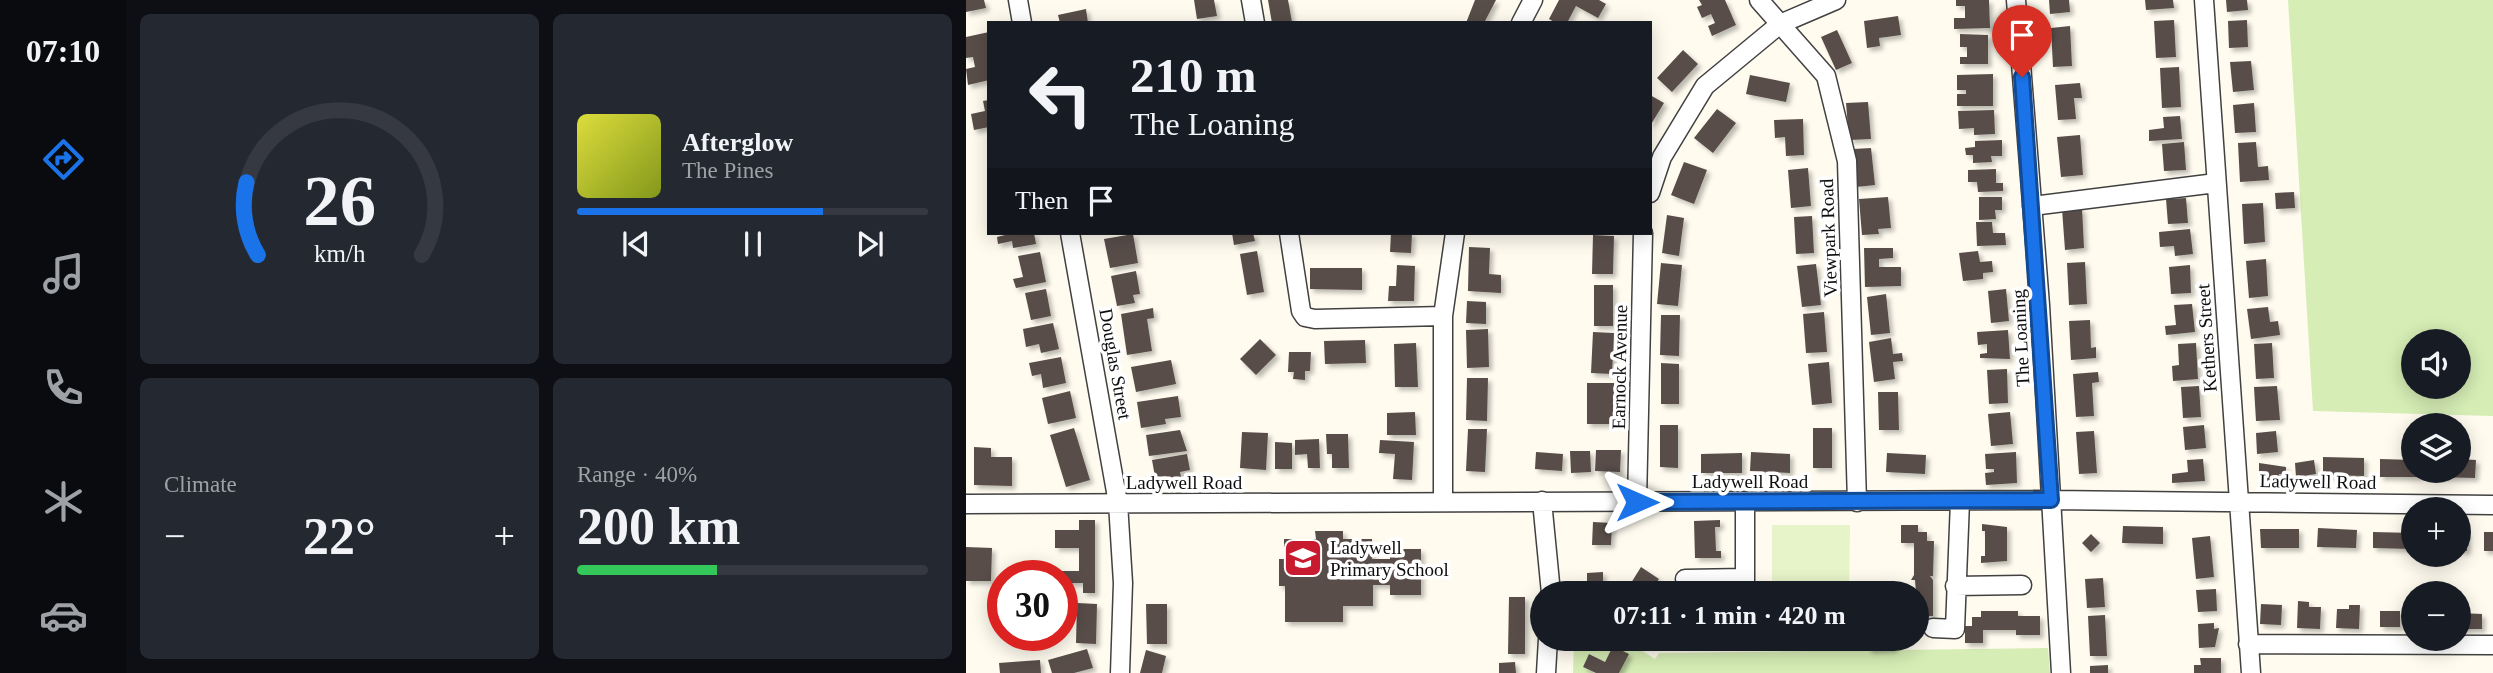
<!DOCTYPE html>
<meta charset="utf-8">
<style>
body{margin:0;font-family:"Times New Roman",serif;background:#242831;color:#f1f3f6;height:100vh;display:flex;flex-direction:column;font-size:26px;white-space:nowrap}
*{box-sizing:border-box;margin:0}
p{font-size:23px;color:#9ea1a6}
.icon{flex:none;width:38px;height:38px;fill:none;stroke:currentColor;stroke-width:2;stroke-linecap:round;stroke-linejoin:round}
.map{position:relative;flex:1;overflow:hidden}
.side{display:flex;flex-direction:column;gap:14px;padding:14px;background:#0d0f14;width:840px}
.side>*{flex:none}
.banner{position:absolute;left:21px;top:21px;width:665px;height:214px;border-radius:0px;box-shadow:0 4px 18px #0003;background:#171b24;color:#f1f3f6;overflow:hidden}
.buttons{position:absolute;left:1435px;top:329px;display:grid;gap:14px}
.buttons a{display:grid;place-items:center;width:70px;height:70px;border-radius:50%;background:#171b24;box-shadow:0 4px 18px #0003;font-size:35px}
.speed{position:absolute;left:21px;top:560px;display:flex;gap:14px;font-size:35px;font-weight:700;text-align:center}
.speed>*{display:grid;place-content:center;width:91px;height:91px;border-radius:50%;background:#171b24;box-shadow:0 4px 18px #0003;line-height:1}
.speed .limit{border:10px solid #d22;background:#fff;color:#111}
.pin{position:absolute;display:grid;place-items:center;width:60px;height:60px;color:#fff;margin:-72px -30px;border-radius:50% 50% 50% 0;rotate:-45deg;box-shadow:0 0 7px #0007}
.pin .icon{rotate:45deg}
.me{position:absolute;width:77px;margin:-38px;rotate:90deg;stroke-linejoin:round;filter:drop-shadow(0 0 5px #0008)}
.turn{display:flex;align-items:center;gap:24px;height:147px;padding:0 28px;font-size:32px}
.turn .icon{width:91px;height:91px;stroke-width:2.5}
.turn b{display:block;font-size:49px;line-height:60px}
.then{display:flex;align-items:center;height:66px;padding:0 28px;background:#0003;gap:14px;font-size:26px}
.big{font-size:52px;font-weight:700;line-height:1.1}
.side .tile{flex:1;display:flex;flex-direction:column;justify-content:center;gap:10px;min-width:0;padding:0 24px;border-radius:10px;background:#242831}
.side .dial{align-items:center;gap:0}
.dial svg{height:182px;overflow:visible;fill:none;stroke:#363941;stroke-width:7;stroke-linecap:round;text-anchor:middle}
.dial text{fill:#f1f3f6;stroke:none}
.song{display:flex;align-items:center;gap:21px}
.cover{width:84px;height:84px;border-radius:10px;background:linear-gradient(135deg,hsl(60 70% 55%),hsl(70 70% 35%))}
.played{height:7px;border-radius:4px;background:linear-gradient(90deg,#1a73e8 70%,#363941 70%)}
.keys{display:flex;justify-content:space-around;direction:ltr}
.heat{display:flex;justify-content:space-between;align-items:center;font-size:38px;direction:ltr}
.charge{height:10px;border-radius:5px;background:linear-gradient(90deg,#34c759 40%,#363941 0)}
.side .tiles{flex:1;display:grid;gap:14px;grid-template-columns:repeat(2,1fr)}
.trip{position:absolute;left:564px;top:581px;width:399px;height:70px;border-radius:35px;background:#171b24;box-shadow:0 4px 18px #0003;font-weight:700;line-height:70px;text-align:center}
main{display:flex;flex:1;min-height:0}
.tabs{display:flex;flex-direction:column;width:126px;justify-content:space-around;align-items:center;background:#090b0e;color:#9ea1a6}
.tabs .icon{width:49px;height:49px}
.tabs .current{color:#1a73e8}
.tabs b{font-size:32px;color:#f1f3f6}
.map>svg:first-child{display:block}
</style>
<main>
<nav class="tabs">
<b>07:10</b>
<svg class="icon current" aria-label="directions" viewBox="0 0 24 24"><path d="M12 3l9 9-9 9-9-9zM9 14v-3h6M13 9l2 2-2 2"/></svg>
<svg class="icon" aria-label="music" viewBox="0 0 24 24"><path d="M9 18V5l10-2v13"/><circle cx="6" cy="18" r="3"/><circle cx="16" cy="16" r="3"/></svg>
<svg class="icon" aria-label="phone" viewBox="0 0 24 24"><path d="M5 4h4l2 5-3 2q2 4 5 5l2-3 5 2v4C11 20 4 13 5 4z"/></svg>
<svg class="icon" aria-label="climate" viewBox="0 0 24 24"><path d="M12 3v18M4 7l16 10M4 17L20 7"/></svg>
<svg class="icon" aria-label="car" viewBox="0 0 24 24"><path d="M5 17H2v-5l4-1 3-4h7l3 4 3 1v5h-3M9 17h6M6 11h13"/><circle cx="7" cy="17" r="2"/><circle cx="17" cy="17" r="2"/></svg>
</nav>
<section class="side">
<div class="tiles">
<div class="tile dial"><svg viewBox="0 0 100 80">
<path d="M14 69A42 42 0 1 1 86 69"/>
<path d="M14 69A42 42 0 0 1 9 37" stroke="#1a73e8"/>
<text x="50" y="56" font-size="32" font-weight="700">26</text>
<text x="50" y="72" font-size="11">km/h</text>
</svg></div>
<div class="tile">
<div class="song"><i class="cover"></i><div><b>Afterglow</b><p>The Pines</p></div></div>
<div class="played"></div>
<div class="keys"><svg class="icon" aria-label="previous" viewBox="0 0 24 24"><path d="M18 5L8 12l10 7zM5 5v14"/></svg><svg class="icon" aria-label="pause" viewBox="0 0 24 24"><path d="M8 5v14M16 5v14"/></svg><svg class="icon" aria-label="next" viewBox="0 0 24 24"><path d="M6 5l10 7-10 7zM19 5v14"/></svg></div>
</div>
<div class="tile"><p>Climate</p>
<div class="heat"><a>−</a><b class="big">22°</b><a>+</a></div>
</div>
<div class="tile"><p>Range · 40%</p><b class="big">200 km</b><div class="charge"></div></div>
</div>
</section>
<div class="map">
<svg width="1527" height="673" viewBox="0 0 1527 673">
<defs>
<filter id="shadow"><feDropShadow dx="3.5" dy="3.5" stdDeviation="2" flood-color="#0004"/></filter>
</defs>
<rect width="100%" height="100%" fill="#fffbef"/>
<path fill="#d6edb5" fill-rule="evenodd" d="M1322,0h205v416l-180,-5zM1447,341h46v46h-46z
M608,639h50l31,20 4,-6 389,-5 2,25h-431l9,-19 -15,-8 -8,16 -15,-8 -7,13 11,6h-21z"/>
<path fill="#e7f3c8" d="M806,525h78l-1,68h-77z"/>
<path fill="#584e49" filter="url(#shadow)" d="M0,0h18l2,8 -20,4z
M228,0h20l3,16 -20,3z
M302,0h20l4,22 -20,1z
M509,0h21l-12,23h-18z
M593,0h40l7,4 -8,14 -22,-12 -9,17h-11l-7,-4z
M733,0h26l11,25 -24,11 -4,-10 7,-3 -4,-9 -9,4 -5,-11 5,-2z
M990,0h33l1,28 -36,1v-11h11v-12h-9z
M1083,0h20l1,12 -20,2z
M1179,0h28l1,8 -28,2z
M1260,0h21l1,10 -21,2z
M120,9l2,14h-28l-2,-8z
M932,16l3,19 -22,3 1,8 -13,2 -3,-27z
M1208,20l2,37 -20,1 -2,-37z
M1281,20l1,27 -19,1 -1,-27z
M1104,26l2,40 -19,1 -2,-39z
M871,30l15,33 -16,7 -15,-33z
M23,32v48l-21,5 -2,-16 9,-2 -2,-10 -7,1v-21z
M994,34l28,1v29h-28v-7h7v-10h-7z
M717,50l15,14 -26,28 -15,-14z
M1285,61l3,29 -21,2 -3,-30z
M1213,67l2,40 -19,1 -2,-40z
M1027,74v32h-36v-12h9v-4h-9v-15z
M784,75l40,8 -4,19 -40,-8z
M1114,83l2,15h-8l2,21 -18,1 -3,-35z
M684,95l14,8 -14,23z
M23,100v27l-15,3 -3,-16 14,-3 -2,-10z
M902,102l3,37 -22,1 -3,-37z
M1288,103l2,29 -21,1 -2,-28z
M751,109l19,14 -23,30 -19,-15z
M1028,110l1,24 -21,1v-7l-15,1 -1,-18z
M1214,116l2,23 -33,2v-11l15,-2 -1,-11z
M837,119l1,36 -18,1 -1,-19 -10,1 -1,-18z
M1114,135l3,40 -22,2 -4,-40z
M1036,140v16h-11l1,6 -19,1v-8h-7l-1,-7 10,-1v-6z
M1218,142l2,28 -22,1 -2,-27z
M1290,142l2,25 10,-1 1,14 -29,2 -2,-39z
M905,148l4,37 -19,2 -3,-38z
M718,162l23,8 -13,34 -23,-9z
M842,168l3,38 -20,2 -3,-38z
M1030,169v14h7v8l-25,1 -1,-10h-9v-12z
M1328,192l1,16 -19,1 -1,-16z
M922,197l3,31 -13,1 1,5 -17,1 -3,-36z
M1013,197h23v13h-7l1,9 -17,1z
M1220,198l2,25 -20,1 -2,-25z
M1297,203l2,39 -21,2 -2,-40z
M1116,208l2,40 -19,2 -3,-41z
M701,215l17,3 -5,38 -17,-3z
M846,216l2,37 -18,1 -2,-37z
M1010,222h16l1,11h12l1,12 -29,1z
M1224,229l3,25 -18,2 -1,-10 -14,1 -1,-15z
M47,233h21l2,11 -23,4 -1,-7 -14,3 -1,-7z
M266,233h21l2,8 -21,4z
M425,233h21l-1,20 -21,-1z
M167,234l5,29 -28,5 -6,-29z
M627,235l21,1 -1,38h-21z
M503,247l21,1 -1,26 12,1v18l-33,-2z
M898,248h29v10l-14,1v8h22v19l-36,1z
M291,251l7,41 -17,3 -7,-41z
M1012,251l2,11 12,-1 1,11 -10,1v6l-20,2 -4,-28z
M74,252l6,30 -30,6 -3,-9 10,-2 -5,-21z
M1300,259l2,37 -19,2 -3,-37z
M1119,262l2,42 -18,1 -2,-42z
M695,263l21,2 -4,41 -21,-2z
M850,264l5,41 -19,2 -5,-41z
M431,265l18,1 -1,35h-26l1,-15h7z
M1224,265l1,28 -20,1 -2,-27z
M344,268h52v22l-52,-1z
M170,271l4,23 -7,1 2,8 -18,3 -6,-30z
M628,285h19v41h-19z
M80,289l5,27 -20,4 -6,-27z
M1040,289l3,32 -18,2 -3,-32z
M920,294l4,39 -19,2 -4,-38z
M501,301l19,1v22l-20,-1z
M1226,304l3,28 -29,3 -1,-9 11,-1 -2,-20z
M1302,307l2,15 8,-1 2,14 -29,4 -4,-30z
M187,308l1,10 -7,1 5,32 -25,4 -6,-41z
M858,312l3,40 -21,1 -3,-39z
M695,315h19l-1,41 -19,-1z
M1124,320l1,28 5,-1v11l-25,2 -2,-39z
M87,323l6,26 -18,4 -2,-9 -13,3 -3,-18z
M522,329l1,38 -22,1 -1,-38z
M1042,330l2,29 -30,-1v-4l7,-1v-9l-9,1 -1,-13z
M627,332l21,1 -2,41 -21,-1z
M925,338l2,16 9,-1 1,8 -10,1 2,17 -21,3 -5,-40z
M294,339l16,16 -20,20 -16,-16z
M399,340l1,23 -41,1 -1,-23z
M450,343l2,44h-23l-1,-43z
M1230,343l2,36 -25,2 -1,-15 7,-1 -1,-21z
M1306,343l2,35 -18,1 -2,-35z
M323,352h22l-1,19h-5v9l-12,-1 1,-7h-6z
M95,357l5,26 -23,5 -2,-14 -9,2 -3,-13z
M205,360l5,24 -40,8 -5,-25z
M863,362l3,41 -20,2 -4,-41z
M695,363l18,1v40h-18z
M1041,369l1,34 -19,1 -2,-34z
M1132,372l1,10 -7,1 2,33 -18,1 -3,-43z
M501,378h21l-1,43 -21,-1z
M621,383h27v41h-27z
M1233,386l2,31 -18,1 -2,-31z
M1311,386l3,34 -24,1 -2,-34z
M104,391l6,27 -28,6 -6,-26z
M912,392h20l1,38h-20z
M212,396l3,21 -16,2 1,5 -25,4 -4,-26z
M449,412l1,23h-29v-22z
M1044,412l3,32 -22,2 -3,-32z
M694,425h18v43l-18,-1z
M1238,425l2,23 -21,2 -2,-23z
M108,428l16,52 -24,7 -16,-52z
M847,428h19v40h-19z
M502,429h19l-2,43 -19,-1z
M214,430l7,21 -38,5 -3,-21z
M1128,431l3,42 -18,1 -3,-42z
M1310,431l2,21 -21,2 -1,-21z
M276,432l26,1 -2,37 -26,-2z
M360,434h22l1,34h-17v-14h-5z
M353,439l1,29h-12l-1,-14 -12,1v-15z
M414,440l34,2 -2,38 -19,-1 2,-25 -16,-1z
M309,442l17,1v26h-17z
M8,447l17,1v9h21v29l-38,-1z
M630,450h25l-1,22 -25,-1z
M604,451h20l1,21 -20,1z
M570,452l27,2 -1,17 -27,-2z
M785,452l39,2v19l-40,-2z
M1050,452l1,31 -31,2 -1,-12 9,-1v-3h-8l-1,-15z
M776,453v20h-41v-19z
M921,453l39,2 -1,19 -39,-2z
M221,454l3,16 -10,2 1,5 -25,5 -4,-22z
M1357,457l41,1v18l-41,-1z
M1237,459l2,22 -33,2v-9l16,-2 -1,-12z
M1414,459l33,1v11h6v6h-39z
M1493,459l17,1 -1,18 -40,-1 1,-6h23z
M1348,460l2,14 -20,3 -1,-14z
M1293,463l27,4v7h-7v10l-20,-1z
M113,520h16v73h-12v-10h-21v-7h-9v-5h26v-23h-24v-18h24z
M754,520v7h-5l1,24h5v7h-26l-1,-37z
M627,522l19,1 -1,22h-19z
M1016,524l25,3v34l-26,2v-7h4v-25h-3z
M935,525h17v7h9v9h7l-1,35h-3l3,4v36h-6v9h-11v-32l-1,-13h-4l3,-5v-32h-13z
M1157,526l40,1v17l-41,-1z
M1352,528l39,2 -1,18 -39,-1z
M1294,529h39v19h-38z
M349,531h28v8h29v20h18v-10h31v46h-31v-10h-17v21h-30v16h-58v-36h-6v-27h5v-20h32z
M1407,532l40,1 -1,16 -39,-1z
M1493,532h8v19h-8z
M1518,532h9v19h-9z
M1125,534l9,9 -9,9 -9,-9z
M1244,536l4,41 -18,2 -4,-41z
M0,547l26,1 -1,33h-25z
M675,567l18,12 -9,14 -19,-10z
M637,572v21h-16v-20z
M1137,578l2,29 -18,1 -2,-29z
M1250,589l1,22 -19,1 -2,-22z
M543,597h16v57h-17z
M1332,601l11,1v5h12l-1,22 -23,-1z
M111,603l20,1 -1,40 -20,-1z
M180,604h21v40h-20z
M1295,604l21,1 -1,20 -21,-1z
M1383,605h11l-1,24 -23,-1 1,-19h12z
M1015,611h37v5h22v19h-24v-5h-33v13h-18v-17h7v-9h9z
M1414,611h20v16h-20z
M1493,613l23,1v15h-23z
M1139,615l2,41h-17l-2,-40z
M1248,623v6l5,-1 -4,19 -16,1 -1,-24z
M811,639h117v10l-26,1v-6l-91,1z
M647,646l16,8 -10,19h-23l-13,-6 6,-13 16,8z
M121,649l6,19 -19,5h-22l-4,-13z
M180,650l20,6 -4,17h-22z
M1234,658h21v15h-27v-8h7z
M74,660l1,13h-41l-1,-10z
M549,662l1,11h-17v-10z
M1142,665v8h-18v-7z"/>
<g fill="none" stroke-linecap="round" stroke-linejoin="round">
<g stroke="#414141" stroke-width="21">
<path id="minor" d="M52,0l4,23
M285,0l4,23
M793,0l67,76 21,85 10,341
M1050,0l24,305 21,368
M1238,0l47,673
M555,23l12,-23
M684,193l12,-36 43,-71 75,-62 56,-24
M1066,206l184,-23
M104,233l48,270 5,80 -3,90
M323,233l12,78 4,6 10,2 128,-3
M477,501v-185l12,-83
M576,501l9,92
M671,502l6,-269
M779,502v91
M0,504l1085,-4 442,5
M719,579l60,-1
M989,586l67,-1
M967,628l22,1 5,-128
M1282,644l245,1
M580,673l2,-34"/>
</g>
<use href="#minor" stroke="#fff" stroke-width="18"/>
</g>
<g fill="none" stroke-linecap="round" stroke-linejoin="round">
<g stroke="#114b97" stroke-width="18">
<path id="route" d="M671,502l414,-2 -29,-423"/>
</g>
<use href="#route" stroke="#1a73e8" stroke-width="12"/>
</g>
<defs>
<g id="school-square" transform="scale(2.0125)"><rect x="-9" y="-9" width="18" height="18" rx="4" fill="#c91b2f" stroke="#fff"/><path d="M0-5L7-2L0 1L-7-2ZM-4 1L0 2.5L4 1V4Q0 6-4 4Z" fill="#fff"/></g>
</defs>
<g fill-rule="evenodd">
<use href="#school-square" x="337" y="558"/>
</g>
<g text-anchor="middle" stroke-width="7" stroke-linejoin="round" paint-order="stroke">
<g font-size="19" fill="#0e0e0e" stroke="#fff">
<text transform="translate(862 238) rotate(-92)" y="7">Viewpark Road</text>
<text transform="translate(1054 338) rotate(-93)" y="7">The Loaning</text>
<text transform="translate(1240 338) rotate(-94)" y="7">Kethers Street</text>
<text transform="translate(150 364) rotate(80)" y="7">Douglas Street</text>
<text transform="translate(653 367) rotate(-89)" y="7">Earnock Avenue</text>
<text x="784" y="488">Ladywell Road</text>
<text transform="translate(1352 481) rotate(1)" y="7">Ladywell Road</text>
<text x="218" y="489">Ladywell Road</text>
</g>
<g font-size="19" fill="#0e0e0e" stroke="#fff" text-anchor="start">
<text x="364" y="554">Ladywell<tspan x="364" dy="22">Primary School</tspan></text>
</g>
</g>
</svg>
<div class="buttons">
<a><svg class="icon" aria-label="sound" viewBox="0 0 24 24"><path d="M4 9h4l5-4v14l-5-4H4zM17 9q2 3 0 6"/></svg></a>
<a><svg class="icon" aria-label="layers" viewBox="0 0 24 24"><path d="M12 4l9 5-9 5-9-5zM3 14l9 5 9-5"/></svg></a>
<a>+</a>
<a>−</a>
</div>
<div class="speed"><div class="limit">30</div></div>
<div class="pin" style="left:1056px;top:77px;background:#d93025"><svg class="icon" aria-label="arrive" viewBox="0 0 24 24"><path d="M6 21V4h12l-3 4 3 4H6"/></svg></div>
<svg class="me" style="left:671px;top:502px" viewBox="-20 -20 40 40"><path d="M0-17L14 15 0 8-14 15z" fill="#1a73e8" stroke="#fff" stroke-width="4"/></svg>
<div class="trip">07:11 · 1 min · 420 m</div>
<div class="banner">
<div class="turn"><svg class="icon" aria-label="left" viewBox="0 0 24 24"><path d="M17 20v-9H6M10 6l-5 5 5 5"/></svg><div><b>210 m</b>The Loaning</div></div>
<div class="then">Then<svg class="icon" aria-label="arrive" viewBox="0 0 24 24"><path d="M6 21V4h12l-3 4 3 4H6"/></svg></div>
</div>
</div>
</main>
